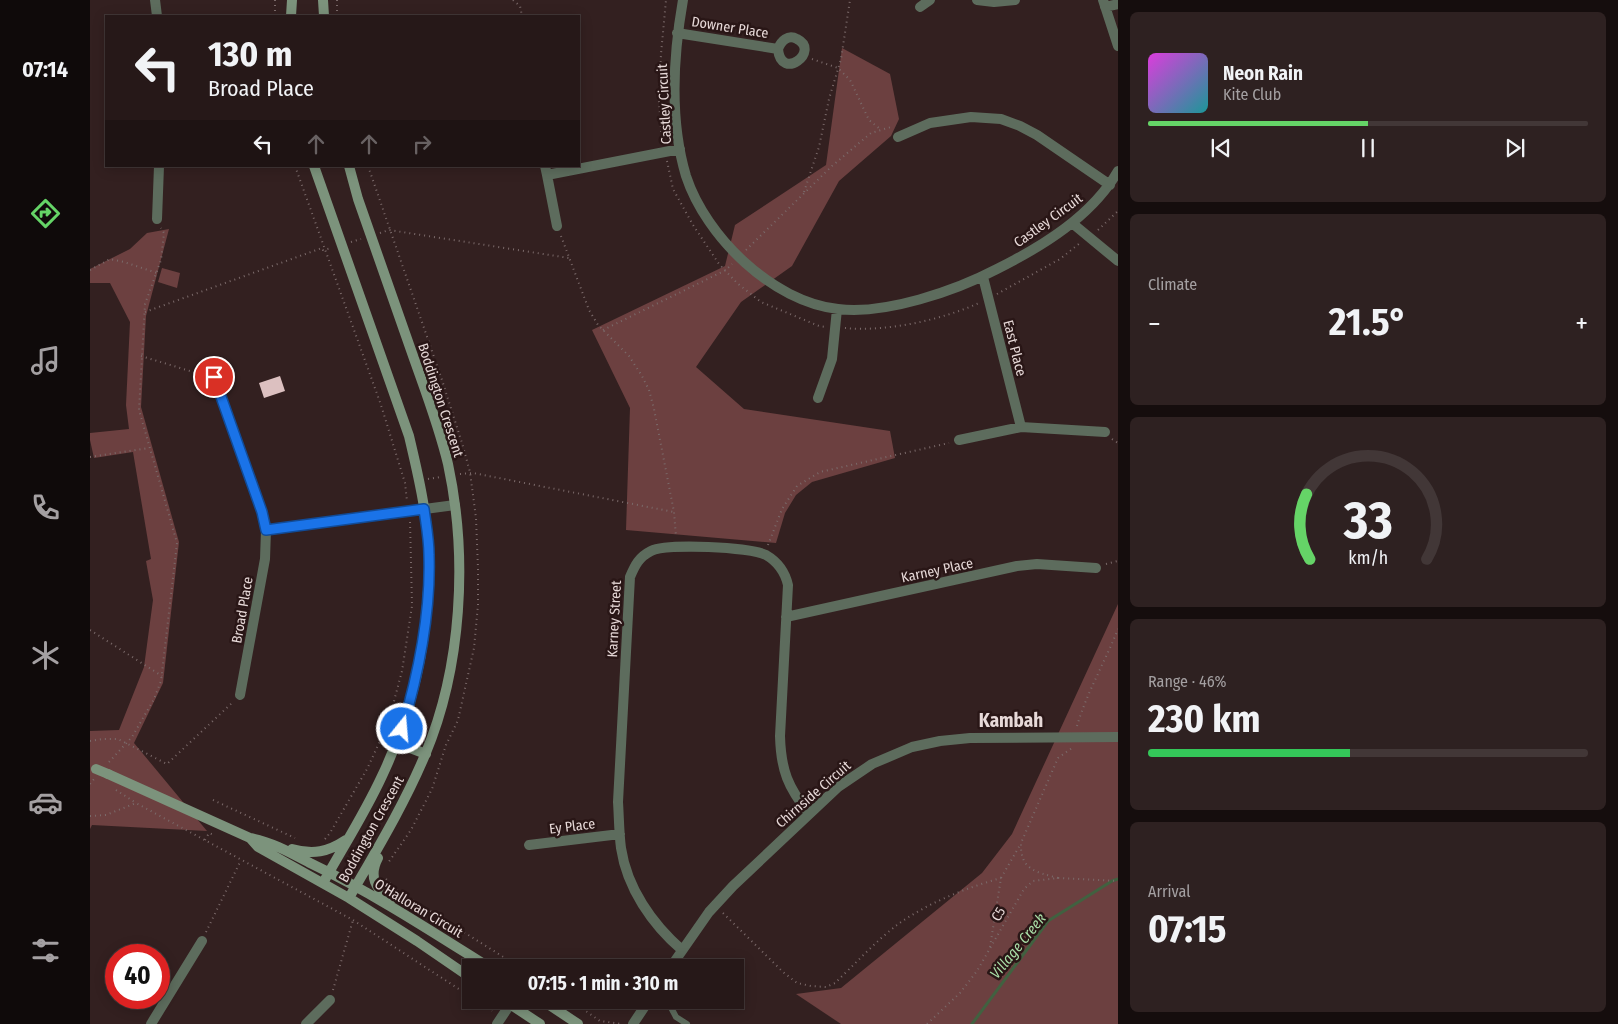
<!DOCTYPE html>
<meta charset="utf-8">
<style>
body{margin:0;font-family:"Fira Sans Condensed",sans-serif;background:#2e2121;color:#f1f3f6;height:100vh;display:flex;flex-direction:column;font-size:19px;white-space:nowrap}
*{box-sizing:border-box;margin:0}
p{font-size:16px;color:#a4a0a2}
.icon{flex:none;width:28px;height:28px;fill:none;stroke:currentColor;stroke-width:2;stroke-linecap:round;stroke-linejoin:round}
.map{position:relative;flex:1;overflow:hidden}
.panel{display:flex;flex-direction:column;gap:12px;padding:12px;background:#150d0d;width:500px}
.panel>*{flex:none}
.hud{position:absolute;left:15px;top:15px;width:475px;height:152px;border-radius:0px;box-shadow:0 2px 12px #0003,0 0 0 1px #423737;background:#261818;color:#f1f3f6;overflow:hidden}
.speed{position:absolute;left:15px;top:944px;display:flex;gap:10px;font-size:25px;font-weight:700;text-align:center}
.speed>*{display:grid;place-content:center;width:65px;height:65px;border-radius:50%;background:#261818;box-shadow:0 2px 12px #0003,0 0 0 1px #423737;line-height:1}
.speed .limit{border:8px solid #d22;background:#fff;color:#111}
.pin{position:absolute;display:grid;place-items:center;width:42px;height:42px;color:#fff;margin:-21px;border:2px solid #fff;border-radius:50%;box-shadow:0 1px 5px #0007}
.me{position:absolute;width:55px;margin:-28px;rotate:17deg;stroke-linejoin:round;filter:drop-shadow(0 0 4px #0008)}
.turn{display:flex;align-items:center;gap:18px;height:105px;padding:0 20px;font-size:22px}
.turn .icon{width:65px;height:65px;stroke-width:2.5}
.turn b{display:block;font-size:35px;line-height:42px}
.lanes{display:flex;align-items:center;height:48px;padding:0 20px;background:#0003;justify-content:center;gap:25px;direction:ltr}
.lanes .off{opacity:.35}
.big{font-size:38px;font-weight:700;line-height:1.1}
.panel .card{flex:1;display:flex;flex-direction:column;justify-content:center;gap:8px;min-width:0;padding:0 18px;border-radius:8px;background:#2e2121}
.panel .dial{align-items:center;gap:0}
.dial svg{height:130px;overflow:visible;fill:none;stroke:#423737;stroke-width:7;stroke-linecap:round;text-anchor:middle}
.dial text{fill:#f1f3f6;stroke:none}
.song{display:flex;align-items:center;gap:15px}
.cover{width:60px;height:60px;border-radius:8px;background:linear-gradient(135deg,hsl(300 70% 55%),hsl(180 70% 35%))}
.played{height:5px;border-radius:2px;background:linear-gradient(90deg,#65d467 50%,#423737 50%)}
.keys{display:flex;justify-content:space-around;direction:ltr}
.heat{display:flex;justify-content:space-between;align-items:center;font-size:28px;direction:ltr}
.charge{height:8px;border-radius:4px;background:linear-gradient(90deg,#34c759 46%,#423737 0)}
.trip{position:absolute;left:372px;top:959px;width:282px;height:50px;border-radius:0px;background:#261818;box-shadow:0 2px 12px #0003,0 0 0 1px #423737;font-weight:700;line-height:50px;text-align:center}
main{display:flex;flex:1;min-height:0}
.dock{display:flex;flex-direction:column;width:90px;justify-content:space-around;align-items:center;background:#0f0a0a;color:#a4a0a2}
.dock .icon{width:35px;height:35px}
.dock .active{color:#65d467}
.dock b{font-size:22px;color:#f1f3f6}
.map>svg:first-child{display:block}
</style>
<main>
<nav class="dock">
<b>07:14</b>
<svg class="icon active" aria-label="directions" viewBox="0 0 24 24"><path d="M12 3l9 9-9 9-9-9zM9 14v-3h6M13 9l2 2-2 2"/></svg>
<svg class="icon" aria-label="music" viewBox="0 0 24 24"><path d="M9 18V5l10-2v13"/><circle cx="6" cy="18" r="3"/><circle cx="16" cy="16" r="3"/></svg>
<svg class="icon" aria-label="phone" viewBox="0 0 24 24"><path d="M5 4h4l2 5-3 2q2 4 5 5l2-3 5 2v4C11 20 4 13 5 4z"/></svg>
<svg class="icon" aria-label="climate" viewBox="0 0 24 24"><path d="M12 3v18M4 7l16 10M4 17L20 7"/></svg>
<svg class="icon" aria-label="car" viewBox="0 0 24 24"><path d="M5 17H2v-5l4-1 3-4h7l3 4 3 1v5h-3M9 17h6M6 11h13"/><circle cx="7" cy="17" r="2"/><circle cx="17" cy="17" r="2"/></svg>
<svg class="icon" aria-label="filters" viewBox="0 0 24 24"><path d="M4 7h16M4 17h16"/><circle cx="9" cy="7" r="2"/><circle cx="15" cy="17" r="2"/></svg>
</nav>
<div class="map">
<svg width="1028" height="1024" viewBox="0 0 1028 1024">
<rect width="100%" height="100%" fill="#332020"/>
<path fill="#6c4040" d="M752,48l48,26 9,45 -8,17 -52,45 -47,85 -51,36 -45,65 48,42 146,22 5,27 -83,24 -16,13 -11,18 -9,30 -150,-13 4,-122 -38,-78 133,-64 10,-41 91,-60z
M79,229l-23,87 -5,91 38,135 -16,141 -29,60 73,88 -115,-6 -2,4v-98l29,-1 25,-63 9,-67 -7,-39 5,-2 -18,-107 -39,6 -4,-18v-7l39,-4 -3,-24 4,-83 -20,-39h-20v-14l40,-20 17,-16z
M72,268l18,5 -3,15 -19,-6z
M1028,604v420h-277l-45,-30 45,-6 141,-115 30,-39z"/>
<g fill="none" stroke-linecap="round" stroke-linejoin="round">
<path stroke="#416140" stroke-width="3" d="M882,1024l76,-103 64,-40 6,-2"/>
</g>
<path fill="#dcc0c0" d="M190,376l5,15 -21,7 -5,-15z"/>
<g fill="none" stroke-linecap="round" stroke-linejoin="round">
<path stroke="#7b6a6a" stroke-width="2" stroke-dasharray="1 4" stroke-linecap="butt" d="M247,0v16
M423,0l7,6 2,10
M185,16v-16
M722,59l26,9 12,12 19,40 11,9
M572,142l-3,-41 2,-47 5,-54
M577,161l6,28 20,36 26,39 18,19 24,19 58,24 7,1
M205,166l86,239 24,78 2,18
M278,166l74,214 20,63 8,29 6,46 2,50v37l-4,43 -16,72 -12,25 -14,44 -21,41 -23,33
M714,192l15,-45 10,-48 12,-40 9,-59
M1008,230l20,-19
M290,233l9,-3 180,28
M471,236l28,74 9,15 31,31 13,20 7,14 5,19 20,103 2,25
M261,242l10,-3
M656,250l86,-84 39,-33 20,-6 2,2
M0,270l20,-11 14,3 33,11
M907,294l63,-35 20,-16
M55,312l177,-64 1,2 9,-2
M755,328c42,4 96,-8 134,-25
M513,330l123,-60 6,-6
M51,356l62,19
M1022,439l6,4
M0,457l59,-9
M370,474l13,-1 201,39
M338,479l13,-2
M678,545l14,-36 15,-23 23,-14 129,-29
M1016,564l12,-3
M0,630l72,46
M987,726c10,-34 28,-64 41,-97
M321,732l10,4
M0,741l13,-2h15l49,25 66,-62
M19,762l23,-25 22,-38 7,-18 16,-138 -38,-133 6,-106 16,-44 3,-27 -3,-5
M0,784l4,-5
M26,790l20,13
M123,800l82,38
M0,816l16,-1 30,-12 217,117 118,77
M235,839l5,-6 37,-64 21,-45 14,-53 10,-65 -2,-86
M115,840l4,-7 5,2
M968,878c-22,-6 -38,-8 -37,-35l37,-85 14,-10
M296,879l9,10 126,79
M633,913l60,59 14,11 14,3 15,1 9,-4c19,-18 41,-42 62,-58 30,-22 69,-37 104,-47
M116,932l35,-72
M900,947l11,-69 19,-33
M243,990l20,-70
M385,1000l17,11
M480,1000l30,21 22,3
M389,1003l10,-1 5,3
M837,1024l33,-31 17,-22 47,-82 9,-8 25,-3 60,3"/>
<path stroke="#5d6c5d" stroke-width="6" d="M577,1000l9,17 11,7"/>
<path stroke="#5d6c5d" stroke-width="10" d="M65,0l2,16
M593,0c-10,57 -14,119 3,176 20,61 87,126 152,133 47,6 117,-18 159,-40 46,-23 95,-53 121,-98
M887,0l17,2 21,-2
M1013,0l15,46
M830,7l10,-7
M1015,7l13,-3
M587,33l101,16c3,-8 10,-15 19,-10 24,12 -16,43 -19,10
M808,137l32,-14 41,-6 30,2 19,7 17,9 73,50
M455,166l2,9 133,-26
M457,175l10,51
M67,219l2,-53
M982,223l46,38
M893,277l38,150
M124,377l48,135 4,18 189,-25
M728,398l14,-39 5,-50
M869,440l62,-13 84,5
M696,617l231,-51 20,-2 59,4
M150,695l25,-136 1,-29
M439,845l91,-11
M592,950c-30,-26 -55,-62 -61,-102 -2,-15 -2,-31 -3,-46l12,-225c5,-12 9,-20 21,-26 16,-8 99,-4 115,4 12,7 19,17 22,30l-8,151c1,35 8,51 29,78
M580,968l39,-56 24,-26 105,-99 34,-23 40,-17 28,-6 30,-3 148,-1
M61,1024l51,-83
M216,1024l24,-24
M407,1024l16,-24
M543,1024l16,-24"/>
<path stroke="#7c937c" stroke-width="10" d="M233,0l1,16
M201,16l1,-16
M224,166l95,270c9,38 18,77 20,116 1,13 0,25 -1,38 -3,65 -18,127 -46,186 -17,37 -39,71 -59,107
M307,743l29,11
M18,774l142,64c22,4 41,15 60,25 63,30 121,68 180,105
M160,838l8,9 91,51 68,43 54,37
M202,849c21,6 36,3 54,-9
M288,858c-10,19 -2,30 12,44
M259,898c27,-47 55,-93 76,-143 37,-88 43,-198 23,-291 -9,-38 -23,-74 -36,-111 -18,-51 -36,-102 -54,-154l-9,-33
M414,1000l36,24
M452,1000l36,24"/>
<path stroke="#7c937c" stroke-width="10" d="M6,769l12,5"/>
</g>
<g fill="none" stroke-linecap="round" stroke-linejoin="round">
<g stroke="#114b97" stroke-width="12">
<path id="route" d="M124,377l48,135 4,18 158,-21c2,15 5,30 5,46 2,59 -10,117 -27,174"/>
</g>
<use href="#route" stroke="#1a73e8" stroke-width="9"/>
</g>
<g text-anchor="middle" stroke-width="5" stroke-linejoin="round" paint-order="stroke">
<g font-size="14" fill="#e7d9d8" stroke="#291616">
<text transform="translate(640 27) rotate(9)" y="5">Downer Place</text>
<text transform="translate(574 104) rotate(-93)" y="5">Castley Circuit</text>
<text transform="translate(958 220) rotate(-36)" y="5">Castley Circuit</text>
<text transform="translate(925 348) rotate(76)" y="5">East Place</text>
<text transform="translate(351 400) rotate(72)" y="5">Boddington Crescent</text>
<text transform="translate(847 570) rotate(-12)" y="5">Karney Place</text>
<text transform="translate(152 610) rotate(-80)" y="5">Broad Place</text>
<text transform="translate(524 619) rotate(-87)" y="5">Karney Street</text>
<text transform="translate(723 794) rotate(-41)" y="5">Chirnside Circuit</text>
<text transform="translate(482 826) rotate(-7)" y="5">Ey Place</text>
<text transform="translate(281 829) rotate(-61)" y="5">Boddington Crescent</text>
<text transform="translate(329 908) rotate(31)" y="5">O'Halloran Circuit</text>
<text transform="translate(908 914) rotate(-60)" y="5">C5</text>
</g>
<g font-size="15" font-style="italic" fill="#a9dea7" stroke="#291616">
<text transform="translate(928 946) rotate(-51)" y="5">Village Creek</text>
</g>
<g font-size="19" font-weight="bold" fill="#e7d9d8" stroke="#291616">
<text x="921" y="727">Kambah</text>
</g>
</g>
</svg>
<div class="speed"><div class="limit">40</div></div>
<div class="pin" style="left:124px;top:377px;background:#d93025"><svg class="icon" aria-label="arrive" viewBox="0 0 24 24"><path d="M6 21V4h12l-3 4 3 4H6"/></svg></div>
<svg class="me" style="left:312px;top:729px" viewBox="-20 -20 40 40"><circle r="17" fill="#1a73e8" stroke="#fff" stroke-width="3"/><path d="M0-11L8 9 0 5-8 9z" fill="#fff"/></svg>
<div class="trip">07:15 · 1 min · 310 m</div>
<div class="hud">
<div class="turn"><svg class="icon" aria-label="left" viewBox="0 0 24 24"><path d="M17 20v-9H6M10 6l-5 5 5 5"/></svg><div><b>130 m</b>Broad Place</div></div>
<div class="lanes"><svg class="icon" aria-label="left" viewBox="0 0 24 24"><path d="M17 20v-9H6M10 6l-5 5 5 5"/></svg><svg class="icon off" aria-label="ahead" viewBox="0 0 24 24"><path d="M12 20V5M6 11l6-6 6 6"/></svg><svg class="icon off" aria-label="ahead" viewBox="0 0 24 24"><path d="M12 20V5M6 11l6-6 6 6"/></svg><svg class="icon off" aria-label="right" viewBox="0 0 24 24"><path d="M7 20v-9h11M14 6l5 5-5 5"/></svg></div>
</div>
</div>
<section class="panel">
<div class="card">
<div class="song"><i class="cover"></i><div><b>Neon Rain</b><p>Kite Club</p></div></div>
<div class="played"></div>
<div class="keys"><svg class="icon" aria-label="previous" viewBox="0 0 24 24"><path d="M18 5L8 12l10 7zM5 5v14"/></svg><svg class="icon" aria-label="pause" viewBox="0 0 24 24"><path d="M8 5v14M16 5v14"/></svg><svg class="icon" aria-label="next" viewBox="0 0 24 24"><path d="M6 5l10 7-10 7zM19 5v14"/></svg></div>
</div>
<div class="card"><p>Climate</p>
<div class="heat"><a>−</a><b class="big">21.5°</b><a>+</a></div>
</div>
<div class="card dial"><svg viewBox="0 0 100 80">
<path d="M14 69A42 42 0 1 1 86 69"/>
<path d="M14 69A42 42 0 0 1 12 29" stroke="#65d467"/>
<text x="50" y="56" font-size="32" font-weight="700">33</text>
<text x="50" y="72" font-size="11">km/h</text>
</svg></div>
<div class="card"><p>Range · 46%</p><b class="big">230 km</b><div class="charge"></div></div>
<div class="card"><p>Arrival</p><b class="big">07:15</b></div>
</section>
</main>
